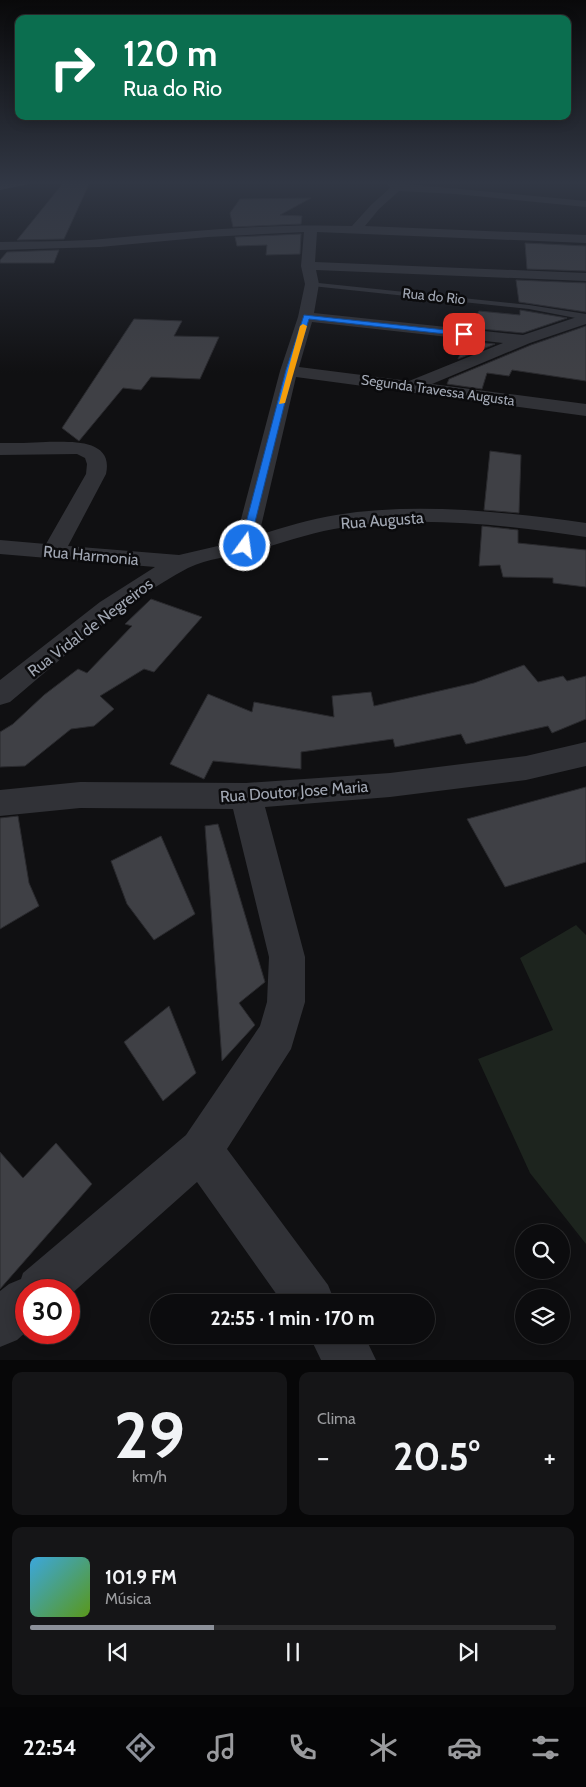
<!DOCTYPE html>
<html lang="pt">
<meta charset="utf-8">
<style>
body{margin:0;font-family:Cabin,sans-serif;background:#151517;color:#f1f3f6;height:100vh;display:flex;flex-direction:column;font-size:19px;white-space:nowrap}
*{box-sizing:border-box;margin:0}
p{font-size:16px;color:#9a9b9e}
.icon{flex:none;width:28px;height:28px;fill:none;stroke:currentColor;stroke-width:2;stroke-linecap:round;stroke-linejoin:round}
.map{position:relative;height:1360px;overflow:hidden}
.panel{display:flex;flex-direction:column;gap:12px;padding:12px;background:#070708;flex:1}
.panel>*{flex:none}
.top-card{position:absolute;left:15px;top:15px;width:556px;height:105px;border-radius:10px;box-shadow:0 2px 12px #0003,0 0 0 1px #2c2c2e;background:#0b6e4f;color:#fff;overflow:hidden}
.fabs{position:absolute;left:515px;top:1224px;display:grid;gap:10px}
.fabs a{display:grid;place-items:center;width:55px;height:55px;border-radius:50%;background:#0c0c0e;box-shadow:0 2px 12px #0003,0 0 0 1px #2c2c2e;font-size:25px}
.speed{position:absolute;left:15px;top:1279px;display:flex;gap:10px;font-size:25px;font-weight:700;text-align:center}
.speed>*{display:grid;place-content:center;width:65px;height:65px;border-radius:50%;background:#0c0c0e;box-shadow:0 2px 12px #0003,0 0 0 1px #2c2c2e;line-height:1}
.speed .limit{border:8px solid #d22;background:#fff;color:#111}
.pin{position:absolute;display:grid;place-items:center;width:42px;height:42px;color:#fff;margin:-21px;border-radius:10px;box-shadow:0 2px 8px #0006}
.me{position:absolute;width:55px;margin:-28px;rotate:14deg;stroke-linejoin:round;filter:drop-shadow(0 0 4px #0008)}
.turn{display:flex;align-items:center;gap:18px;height:105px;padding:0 25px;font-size:22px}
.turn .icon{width:65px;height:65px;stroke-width:2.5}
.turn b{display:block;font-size:35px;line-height:42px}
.big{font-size:38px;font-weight:700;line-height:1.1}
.panel .tile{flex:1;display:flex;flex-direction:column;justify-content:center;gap:8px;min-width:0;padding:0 18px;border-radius:10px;background:#151517}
.panel .dial{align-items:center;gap:0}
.dial b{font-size:65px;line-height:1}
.song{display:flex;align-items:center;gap:15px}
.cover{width:60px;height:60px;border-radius:8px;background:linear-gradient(135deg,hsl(200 70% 55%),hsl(90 70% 35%))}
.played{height:5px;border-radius:2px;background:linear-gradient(90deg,#8c9099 35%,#2c2c2e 35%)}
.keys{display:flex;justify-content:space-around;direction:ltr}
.heat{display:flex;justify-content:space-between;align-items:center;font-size:28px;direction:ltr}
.panel .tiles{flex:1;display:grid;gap:12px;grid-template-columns:1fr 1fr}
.tile:last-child{grid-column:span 2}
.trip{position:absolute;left:150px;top:1294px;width:285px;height:50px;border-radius:25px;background:#0c0c0e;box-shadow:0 2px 12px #0003,0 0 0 1px #2c2c2e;font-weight:700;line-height:50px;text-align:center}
.menu{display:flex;height:80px;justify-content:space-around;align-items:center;background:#050506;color:#9a9b9e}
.menu .icon{width:35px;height:35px}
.menu .on{color:#8c9099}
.menu b{font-size:22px;color:#f1f3f6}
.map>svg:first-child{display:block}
</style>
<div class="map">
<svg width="586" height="1360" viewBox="0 0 586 1360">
<rect width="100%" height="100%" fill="#101012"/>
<path fill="#1d241e" d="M576,925l10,10v309l-56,-71 -52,-114 75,-29 -33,-72z"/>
<path fill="#3f4045" stroke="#2a2a2e" d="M64,182h26l-26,57 -47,1z
M311,198l-31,17 22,1 -1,8 -68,3 -3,-14 10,-14z
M301,234l-1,20 -34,1 1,-10 -30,1 -2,-9z
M525,243l61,3v25l-59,-2z
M59,250l-5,13h-54v-3l7,-8z
M516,280l70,3v29l-67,-10z
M520,310l47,8 -44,15 -52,-5 8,-17 41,4z
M134,319l48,2 -8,15 45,1 -19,42 -49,-2 -10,13 -18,-2 -44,53 -17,-13z
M586,326v55l-74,-11 -3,6 -22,-3 -5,16 -35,-5 2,-5 82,-34z
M466,341l29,3 -37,15z
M490,451l31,4 -2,58 -35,-3z
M482,526l36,4v13l68,7v37l-33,-4v-5l-50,-1 -3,-12 -21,1z
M151,599l51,18 -48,55 -10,-3 -44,27 14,13 -20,17 -23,3 -46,37 -25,1v-35l13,-8 31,-29 34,-26 9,4 45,-47 -7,-2z
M524,665l14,17 25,-6 4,5 19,-5v43l-34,14 -4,-7 -82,18 -5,-10 -66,13 -2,-8 -92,13v17l-88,-8 -9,18 -34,-15 38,-70 44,18 2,-10 80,15 -2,-21 39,-4 3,14 100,-23z
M586,787v75l-81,25 -38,-68z
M18,816l11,67 10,23 -39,23v-111z
M218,824l47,158 -26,21 16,22 -33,36 -17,-235z
M161,836l34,78 -41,26 -27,-36 -16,-43z
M169,1006l27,67 -33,28 -39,-59z
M56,1143l36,41 -92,105v-137l23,26z"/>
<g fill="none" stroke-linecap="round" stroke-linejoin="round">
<path fill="#313237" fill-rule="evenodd" d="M309,282l220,23 57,9v6l-57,-11 -217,-23h-3z"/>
<path fill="#313237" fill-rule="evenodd" d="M386,182l200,19v6l-130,-13 -57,-3 -20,18 -14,17 221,9v8l-269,-11 -2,30 271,11v8l-270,-11 3,14 -5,29 209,22 63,-21v10l-56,19 -98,41 154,20v12l-290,-39 -37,158c26,-8 51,-16 77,-20 82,-13 169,-3 250,8v14c-80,-12 -172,-23 -252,-8 -28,5 -54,15 -81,22 -21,6 -45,7 -65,17 -66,35 -122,87 -178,134l-10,3v-25l100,-78 55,-35 -155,-13v-14l46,4 40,-70 1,-10 -2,-6 -8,-4 -77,1v-12c15,0 31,0 46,-1 23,0 68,-4 60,32l-38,72 111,9 56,-13 45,-171 18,-54 7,-33 -4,-18 3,-34 -96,5 -108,10 -100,3v-8c34,-1 68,0 102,-3 84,-7 166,-16 250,-13l19,-21 19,-17zM312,322l191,21 -94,38 -110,-14z
M586,742v24l-60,14 -136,17 -125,10 40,150v45l-14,47 -64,100 101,136 7,17h-53l-85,-120 -128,114v-6h-43v42l-9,8 -17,7v-56l9,-7 12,-5 2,-6 163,-138 74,-109 7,-24 2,-45 -36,-148 -153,-1 -80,8v-26l80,-8 166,1 144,-10 136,-17z
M309,1335h55l12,25h-55z"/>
<path fill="#4d4f56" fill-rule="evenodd" d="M8,182h22l-1,2 -29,6v-6z"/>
</g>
<linearGradient id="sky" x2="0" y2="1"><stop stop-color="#09090a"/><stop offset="0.49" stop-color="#313744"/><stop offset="1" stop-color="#313744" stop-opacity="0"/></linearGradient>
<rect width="586" height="373" fill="url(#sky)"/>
<path fill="#1a73e8" stroke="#114b97" d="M304,315l160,17 4,2 -4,2 -155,-17 -16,51 -44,176 -1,2h-7l-1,-2 46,-176z"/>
<path fill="#f59e0b" d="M303,324l4,2 -22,77 -6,1 21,-78z"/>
<g text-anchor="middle" stroke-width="5" stroke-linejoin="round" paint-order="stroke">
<g font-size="14" fill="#a1a7b3" stroke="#0b0b0d">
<text transform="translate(434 296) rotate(6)" y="5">Rua do Rio</text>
<text transform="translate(438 390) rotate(8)" y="5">Segunda Travessa Augusta</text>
</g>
<g font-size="16" fill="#a1a7b3" stroke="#0b0b0d">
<text transform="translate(382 520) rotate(-4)" y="6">Rua Augusta</text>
<text transform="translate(91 555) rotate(5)" y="6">Rua Harmonia</text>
<text transform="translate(90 627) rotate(-37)" y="6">Rua Vidal de Negreiros</text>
<text transform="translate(294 791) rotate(-4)" y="6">Rua Doutor Jose Maria</text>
</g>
</g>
</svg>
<div class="fabs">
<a><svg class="icon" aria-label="search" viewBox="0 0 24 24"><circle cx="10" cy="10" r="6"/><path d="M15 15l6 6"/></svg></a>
<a><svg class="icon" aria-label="layers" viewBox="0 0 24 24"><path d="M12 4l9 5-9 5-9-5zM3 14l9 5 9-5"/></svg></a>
</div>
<div class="speed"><div class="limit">30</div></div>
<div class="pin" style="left:464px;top:334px;background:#d93025"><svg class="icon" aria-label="arrive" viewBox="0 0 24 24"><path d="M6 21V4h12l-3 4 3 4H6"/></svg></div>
<svg class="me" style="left:245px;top:546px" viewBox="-20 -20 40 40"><circle r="17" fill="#1a73e8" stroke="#fff" stroke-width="3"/><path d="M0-11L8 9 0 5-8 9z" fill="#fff"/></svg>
<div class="trip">22:55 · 1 min · 170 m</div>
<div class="top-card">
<div class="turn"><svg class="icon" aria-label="right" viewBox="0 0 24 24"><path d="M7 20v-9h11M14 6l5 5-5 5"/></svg><div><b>120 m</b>Rua do Rio</div></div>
</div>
</div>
<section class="panel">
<div class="tiles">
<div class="tile dial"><b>29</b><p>km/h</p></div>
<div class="tile"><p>Clima</p>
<div class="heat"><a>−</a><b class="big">20.5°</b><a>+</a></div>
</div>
<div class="tile">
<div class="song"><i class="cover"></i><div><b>101.9 FM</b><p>Música</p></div></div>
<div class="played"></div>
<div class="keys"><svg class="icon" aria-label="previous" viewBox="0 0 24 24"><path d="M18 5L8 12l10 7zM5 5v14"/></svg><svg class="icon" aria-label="pause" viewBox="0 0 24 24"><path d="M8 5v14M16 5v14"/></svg><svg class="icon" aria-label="next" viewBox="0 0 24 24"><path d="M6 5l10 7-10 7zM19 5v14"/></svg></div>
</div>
</div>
</section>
<nav class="menu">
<b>22:54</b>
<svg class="icon on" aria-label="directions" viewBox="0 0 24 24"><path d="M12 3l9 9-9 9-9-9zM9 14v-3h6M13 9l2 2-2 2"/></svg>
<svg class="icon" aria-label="music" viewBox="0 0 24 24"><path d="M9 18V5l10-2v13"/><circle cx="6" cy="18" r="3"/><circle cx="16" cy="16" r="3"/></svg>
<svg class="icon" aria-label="phone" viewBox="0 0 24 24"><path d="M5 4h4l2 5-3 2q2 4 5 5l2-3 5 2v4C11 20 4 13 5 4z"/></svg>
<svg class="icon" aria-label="climate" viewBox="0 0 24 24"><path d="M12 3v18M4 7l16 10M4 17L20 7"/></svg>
<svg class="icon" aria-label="car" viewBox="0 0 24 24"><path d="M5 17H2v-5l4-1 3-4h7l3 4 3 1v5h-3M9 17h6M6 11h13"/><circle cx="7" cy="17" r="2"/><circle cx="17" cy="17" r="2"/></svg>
<svg class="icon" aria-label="filters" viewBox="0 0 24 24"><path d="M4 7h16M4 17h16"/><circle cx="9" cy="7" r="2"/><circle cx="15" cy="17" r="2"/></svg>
</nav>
